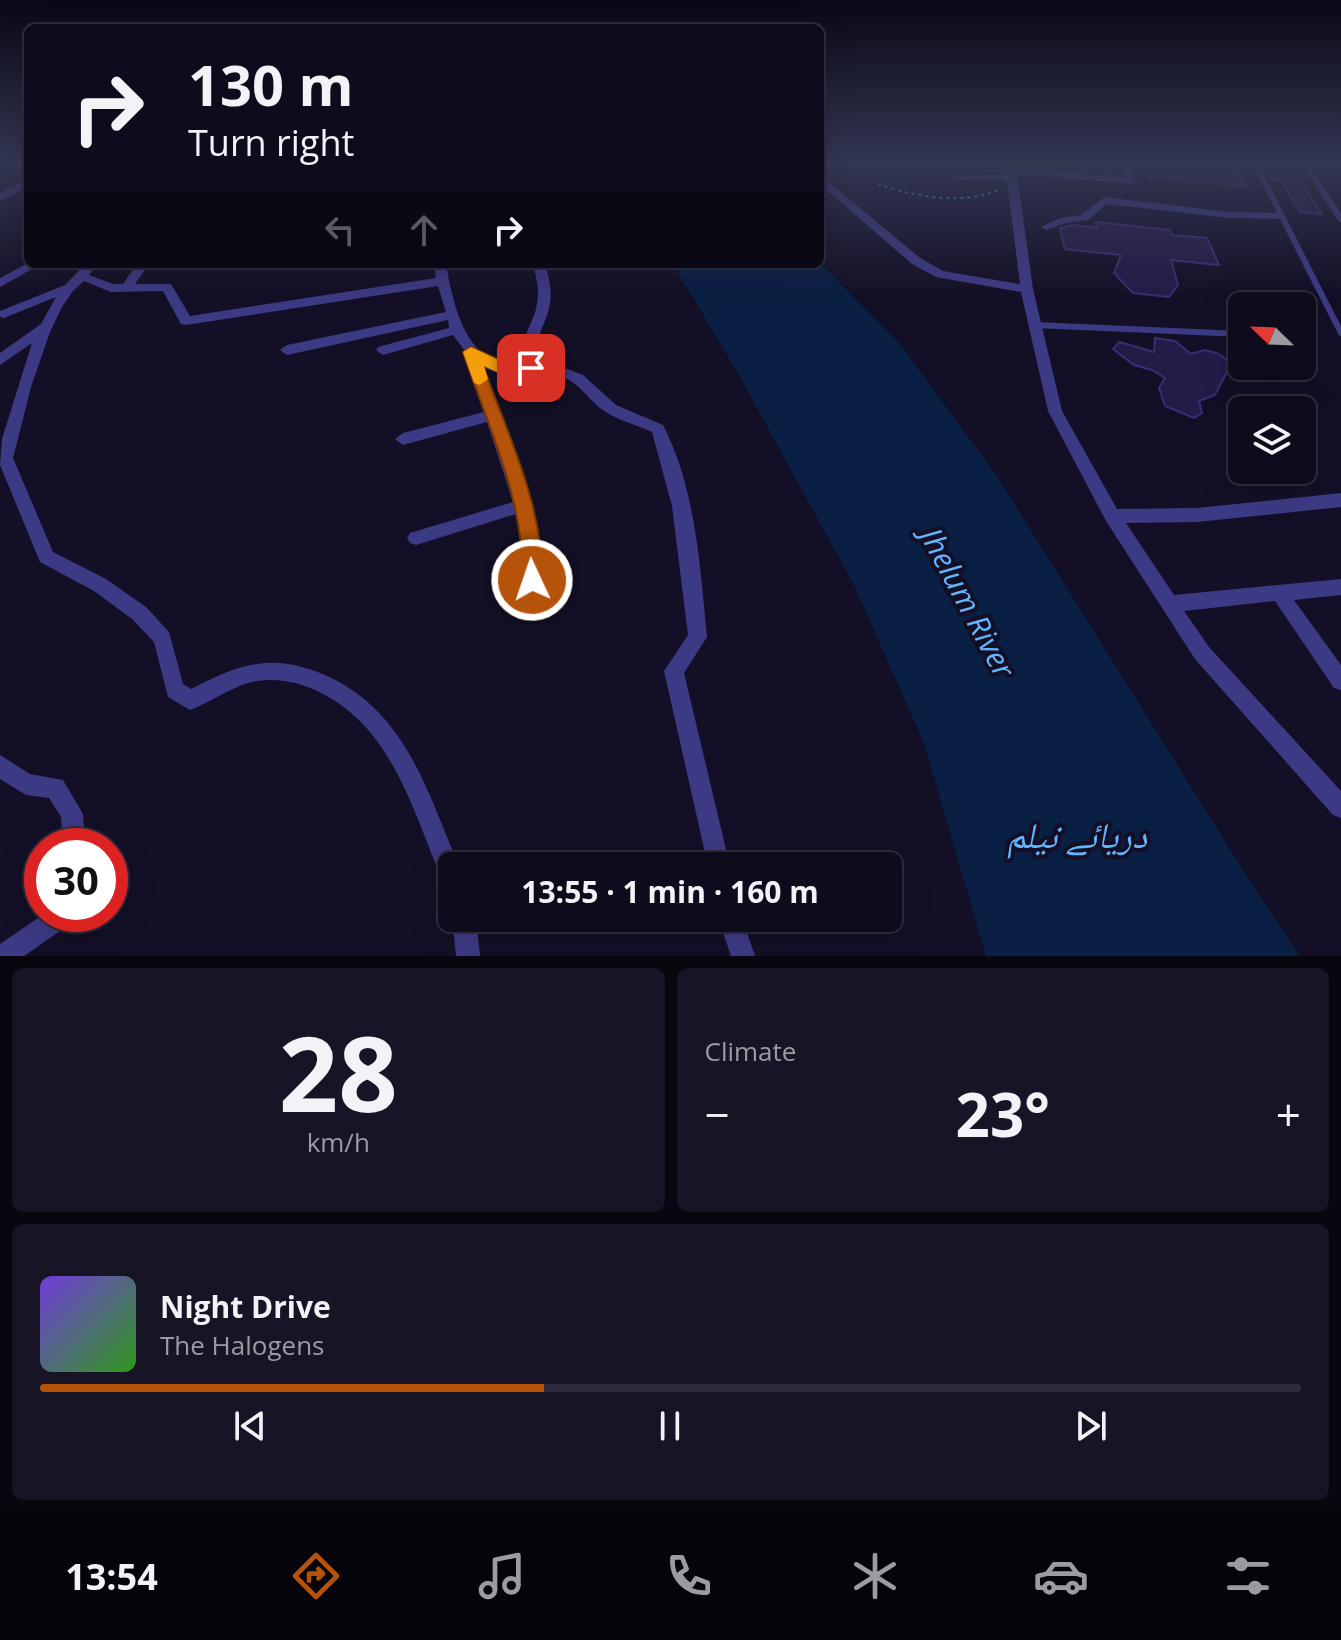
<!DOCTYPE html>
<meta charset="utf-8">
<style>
body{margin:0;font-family:"Open Sans","Noto Naskh Arabic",sans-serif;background:#171425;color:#f1f3f6;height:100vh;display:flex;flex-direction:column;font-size:30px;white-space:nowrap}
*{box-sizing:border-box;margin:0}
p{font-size:26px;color:#9b9ba3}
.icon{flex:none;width:44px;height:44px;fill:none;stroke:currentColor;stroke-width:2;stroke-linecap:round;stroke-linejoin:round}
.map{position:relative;height:956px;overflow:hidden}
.details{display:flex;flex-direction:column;gap:12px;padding:12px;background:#08060f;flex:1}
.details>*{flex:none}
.guide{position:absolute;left:24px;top:24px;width:800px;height:244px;border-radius:12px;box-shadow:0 8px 32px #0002,0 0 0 2px #2e2b3b;background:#0e0b1c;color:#f1f3f6;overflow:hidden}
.needle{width:52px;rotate:293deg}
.tools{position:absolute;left:1228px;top:292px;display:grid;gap:16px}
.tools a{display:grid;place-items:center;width:88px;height:88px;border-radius:12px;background:#0e0b1c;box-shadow:0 8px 32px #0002,0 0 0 2px #2e2b3b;font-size:40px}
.speed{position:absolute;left:24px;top:828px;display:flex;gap:16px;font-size:40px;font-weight:700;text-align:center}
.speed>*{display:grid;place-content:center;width:104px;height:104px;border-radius:50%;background:#0e0b1c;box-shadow:0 8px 32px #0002,0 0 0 2px #2e2b3b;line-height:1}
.speed .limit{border:12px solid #d22;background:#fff;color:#111}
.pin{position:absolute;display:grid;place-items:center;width:68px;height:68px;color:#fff;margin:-34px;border-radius:16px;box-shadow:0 4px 12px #0006}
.me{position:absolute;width:88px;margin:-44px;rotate:357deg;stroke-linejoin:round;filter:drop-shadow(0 0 6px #0008)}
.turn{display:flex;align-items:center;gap:28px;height:168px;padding:0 32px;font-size:36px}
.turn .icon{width:104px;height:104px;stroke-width:2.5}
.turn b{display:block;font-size:56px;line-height:68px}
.lanes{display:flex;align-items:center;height:76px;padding:0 32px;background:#0003;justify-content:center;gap:40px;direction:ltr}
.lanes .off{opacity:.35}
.big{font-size:60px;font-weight:700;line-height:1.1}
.details .tile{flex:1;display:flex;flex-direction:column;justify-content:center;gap:12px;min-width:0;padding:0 28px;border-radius:12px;background:#171425}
.details .dial{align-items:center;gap:0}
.dial b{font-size:104px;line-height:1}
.song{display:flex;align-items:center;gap:24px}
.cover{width:96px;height:96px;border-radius:12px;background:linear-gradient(135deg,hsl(260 70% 55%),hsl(110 70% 35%))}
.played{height:8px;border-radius:4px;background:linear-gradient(90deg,#b45309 40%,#2e2b3b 40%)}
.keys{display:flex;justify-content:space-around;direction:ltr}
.heat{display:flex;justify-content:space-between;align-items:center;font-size:44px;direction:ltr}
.details .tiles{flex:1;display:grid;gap:12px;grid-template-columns:1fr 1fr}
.tile:last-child{grid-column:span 2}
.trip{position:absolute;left:438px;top:852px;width:464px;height:80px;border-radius:12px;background:#0e0b1c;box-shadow:0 8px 32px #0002,0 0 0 2px #2e2b3b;font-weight:700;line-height:80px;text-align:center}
.tabs{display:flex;height:128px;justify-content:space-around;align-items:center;background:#06040b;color:#9b9ba3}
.tabs .icon{width:56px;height:56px}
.tabs .current{color:#b45309}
.tabs b{font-size:36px;color:#f1f3f6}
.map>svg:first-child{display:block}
</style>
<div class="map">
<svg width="1341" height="956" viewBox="0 0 1341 956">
<rect width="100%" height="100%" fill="#130f26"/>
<path fill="#0a1f44" d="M820,263l79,80 98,133 249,399 54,81h-314l-62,-213 -69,-156 -116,-212 -66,-111z"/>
<path fill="#241b47" stroke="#3b2d73" stroke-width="2" d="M1141,163l96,8 9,15 -99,-9z
M1263,163h26l33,51 -22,-2 -19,-31 -9,-1z
M1096,222l74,8 2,5 35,3 12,27 -48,-5 7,25 -9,12 -36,-4 -19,-20 7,-18 -56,-6 -5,-21 13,-3 24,3z
M1155,338l20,3 16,13 14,-4 14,4 12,10 -16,31 -16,6 3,12 -8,5 -29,-12 -6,-18 6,-10 -13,-8 -18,-5 -21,-16 6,-7 35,10z"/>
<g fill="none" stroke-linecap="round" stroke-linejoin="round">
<path stroke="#2fb8b0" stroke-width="2" stroke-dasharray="3 4" stroke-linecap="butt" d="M878,184c37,13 84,21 121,6"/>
<path stroke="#3d3a85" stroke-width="6" d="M1255,163l86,170
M1304,163l37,56
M1035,325l207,9"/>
<path fill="#3d3a85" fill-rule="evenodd" d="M1101,163h10l4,13 9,1 -4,-14h10l5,18 -5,3 -113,-10 16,115 29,122 55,98 80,-1 144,-15v14l-144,15 -71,1 48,72 167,-16v16l-47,5 47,65v25l-7,-2 -59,-87 -91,10 25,36 132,144v27l-8,-3 -138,-156 -89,-138 -58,-110 -27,-119 -85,-15 -24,-13 -92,-80v-9l100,83 23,13 77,13 -13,-103 -49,-1 -5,-3 5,-3 48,1v-5l5,-3 93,8z
M28,178v8l-28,15v-8z
M1104,197l125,15 50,1 6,3 -6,3 -50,-1 -122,-14 -19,16 -22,3 -19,7 -6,-3 19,-9 21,-3z
M28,263l13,1 -41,23v-9z
M85,264h12l-8,11 24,9h10l14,-20h12l-14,20h36l19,32 246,-38 -2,-14h12c8,44 20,104 77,102 -7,-24 11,-40 14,-63 3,-13 -1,-26 -4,-39h12c4,13 7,26 5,39 -3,22 -20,39 -13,62l25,2 21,8 33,30 47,20c33,64 37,142 44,212l-23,36 46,193h-22l-44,-195 24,-36 -16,-129 -20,-74c-15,-7 -32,-11 -46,-20 -17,-10 -24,-28 -44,-35 -26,-9 -53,4 -79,-10 24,70 56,138 58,213l-3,5 -6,3 -6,-3 -3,-5 -2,-42 -5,-24 -100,31 -6,-2 -3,-5 3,-5 103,-31 -26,-80 -84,23 -8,-6 8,-6 81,-21 -19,-61 -12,-16 -70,20 -7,-5 2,-3 71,-19 -1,-8 -161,35 -7,-5 7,-5 159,-33 -8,-26 -252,39 -5,-1 -18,-33 -52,1 -27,-11 -11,10 -11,16 -12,25 -19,55 -18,71 40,94 53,27 40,28 23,25 14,52 8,5c49,-25 81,-37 134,-14 81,36 102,116 134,191h-7v23l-8,-4c-30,-71 -51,-159 -127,-194 -19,-9 -39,-13 -60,-10 -24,4 -44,20 -67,29l-22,-13 -14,-55 -22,-23 -38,-28 -54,-29 -40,-97 2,-26 30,-96 -32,22v-12l41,-29 15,-27 -52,21 -4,-1v-6l65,-26z
M0,755l30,19 33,6 20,34 2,32h-22l-2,-29 -12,-19 -23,-3 -26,-16z
M44,914h33l-4,8 -49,34h-24v-12z
M452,918h24l4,38h-24z
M718,918h24l13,38h-24z"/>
</g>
<linearGradient id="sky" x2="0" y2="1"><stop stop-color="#0a0815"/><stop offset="0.55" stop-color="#333752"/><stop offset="1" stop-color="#333752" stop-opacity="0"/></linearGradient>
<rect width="1341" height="296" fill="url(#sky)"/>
<path fill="#b45309" stroke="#753606" stroke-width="2" d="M471,347l40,18 20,-3 8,6 -3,3 -27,5 -26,-11c24,68 61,142 59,215l-10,9 -10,-9c4,-76 -35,-156 -59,-228z"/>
<path fill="#f59e0b" d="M471,347l34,16v8l-6,2 -15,-7 4,13 -8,6 -6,-2 -11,-31z"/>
<g text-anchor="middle" stroke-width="8" stroke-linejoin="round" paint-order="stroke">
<g font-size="30" font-style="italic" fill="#62b6ff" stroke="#130f26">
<text transform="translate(967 603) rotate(62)" y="10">Jhelum River</text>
</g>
<g font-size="36" font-style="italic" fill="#62b6ff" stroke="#130f26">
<text x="1077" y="848">دریائے نیلم</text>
</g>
</g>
</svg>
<div class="tools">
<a><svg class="needle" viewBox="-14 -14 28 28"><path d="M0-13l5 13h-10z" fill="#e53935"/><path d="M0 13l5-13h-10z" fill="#9b9ba3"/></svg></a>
<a><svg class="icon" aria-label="layers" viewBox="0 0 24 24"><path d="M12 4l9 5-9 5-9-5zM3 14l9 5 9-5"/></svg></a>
</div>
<div class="speed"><div class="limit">30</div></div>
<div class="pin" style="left:531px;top:368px;background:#d93025"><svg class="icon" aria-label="arrive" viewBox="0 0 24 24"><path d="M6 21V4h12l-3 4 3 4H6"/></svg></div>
<svg class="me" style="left:532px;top:580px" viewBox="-20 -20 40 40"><circle r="17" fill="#b45309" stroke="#fff" stroke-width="3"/><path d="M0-11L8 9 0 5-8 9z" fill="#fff"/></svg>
<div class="trip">13:55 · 1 min · 160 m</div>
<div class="guide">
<div class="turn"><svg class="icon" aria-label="right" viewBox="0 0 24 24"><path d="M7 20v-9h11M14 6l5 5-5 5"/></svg><div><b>130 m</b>Turn right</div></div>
<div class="lanes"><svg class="icon off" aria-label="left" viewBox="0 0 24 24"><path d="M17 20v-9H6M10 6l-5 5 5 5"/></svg><svg class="icon off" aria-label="ahead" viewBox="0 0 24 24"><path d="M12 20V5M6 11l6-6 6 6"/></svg><svg class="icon" aria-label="right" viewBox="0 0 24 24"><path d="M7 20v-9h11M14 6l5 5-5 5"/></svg></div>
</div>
</div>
<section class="details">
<div class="tiles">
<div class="tile dial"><b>28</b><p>km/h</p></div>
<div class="tile"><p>Climate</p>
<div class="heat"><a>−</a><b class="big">23°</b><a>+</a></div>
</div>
<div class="tile">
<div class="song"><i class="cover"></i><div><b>Night Drive</b><p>The Halogens</p></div></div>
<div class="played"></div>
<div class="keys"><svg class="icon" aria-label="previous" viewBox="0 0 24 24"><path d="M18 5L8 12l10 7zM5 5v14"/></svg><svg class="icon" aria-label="pause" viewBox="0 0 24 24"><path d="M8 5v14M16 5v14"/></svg><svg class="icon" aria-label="next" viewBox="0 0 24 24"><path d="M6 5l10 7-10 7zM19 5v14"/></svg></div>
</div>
</div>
</section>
<nav class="tabs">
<b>13:54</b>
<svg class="icon current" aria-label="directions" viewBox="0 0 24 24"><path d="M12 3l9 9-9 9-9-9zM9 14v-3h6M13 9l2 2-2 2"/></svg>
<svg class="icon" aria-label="music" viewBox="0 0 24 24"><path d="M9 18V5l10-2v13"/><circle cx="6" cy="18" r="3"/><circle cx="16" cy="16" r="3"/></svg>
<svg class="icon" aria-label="phone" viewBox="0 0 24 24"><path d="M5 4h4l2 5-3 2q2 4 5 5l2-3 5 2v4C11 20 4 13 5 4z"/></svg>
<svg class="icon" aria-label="climate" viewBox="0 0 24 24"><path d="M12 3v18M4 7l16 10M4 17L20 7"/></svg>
<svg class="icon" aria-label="car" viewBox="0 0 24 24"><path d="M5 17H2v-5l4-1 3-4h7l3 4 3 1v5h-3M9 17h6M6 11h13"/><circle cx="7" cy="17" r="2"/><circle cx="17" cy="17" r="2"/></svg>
<svg class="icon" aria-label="filters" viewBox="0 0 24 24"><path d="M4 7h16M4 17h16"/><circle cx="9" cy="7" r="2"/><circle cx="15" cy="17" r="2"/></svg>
</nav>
